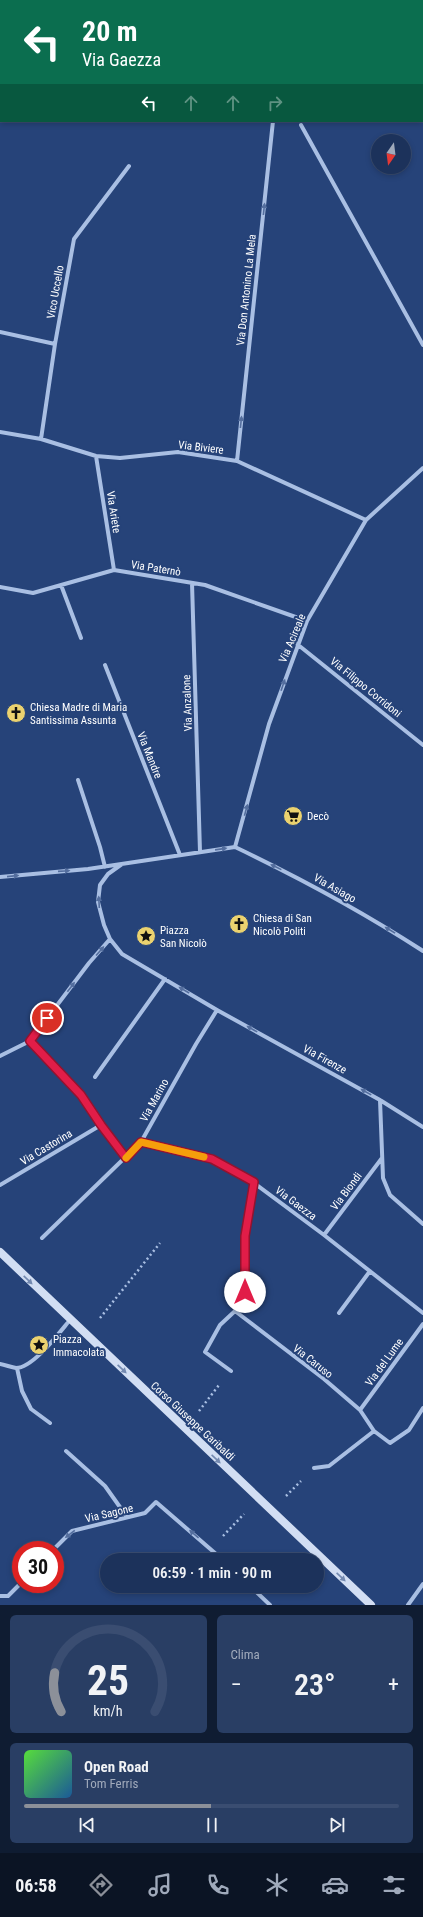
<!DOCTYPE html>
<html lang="it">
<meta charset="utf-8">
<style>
body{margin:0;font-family:"Roboto Condensed",sans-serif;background:#293e64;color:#f1f3f6;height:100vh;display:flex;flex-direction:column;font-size:15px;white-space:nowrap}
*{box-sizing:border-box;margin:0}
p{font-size:13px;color:#a0aabb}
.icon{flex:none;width:22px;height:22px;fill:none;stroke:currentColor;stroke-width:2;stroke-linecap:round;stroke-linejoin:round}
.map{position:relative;height:1605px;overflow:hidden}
.side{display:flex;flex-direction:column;gap:10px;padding:10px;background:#0f1c32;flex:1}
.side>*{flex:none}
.guide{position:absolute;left:0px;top:0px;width:423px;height:122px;box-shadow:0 2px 6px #0003,0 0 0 1px #3a4d71;background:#0b6e4f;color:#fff;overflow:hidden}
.needle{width:26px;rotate:194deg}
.fabs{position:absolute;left:371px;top:134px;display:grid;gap:8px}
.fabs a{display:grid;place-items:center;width:40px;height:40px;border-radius:50%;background:#1c325b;box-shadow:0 2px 6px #0003,0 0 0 1px #3a4d71;font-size:20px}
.speed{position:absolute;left:12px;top:1541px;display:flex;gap:8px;font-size:20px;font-weight:700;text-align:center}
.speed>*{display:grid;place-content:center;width:52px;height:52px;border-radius:50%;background:#1c325b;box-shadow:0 2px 6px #0003,0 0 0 1px #3a4d71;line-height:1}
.speed .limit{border:6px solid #d22;background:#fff;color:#111}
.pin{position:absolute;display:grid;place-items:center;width:34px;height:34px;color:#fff;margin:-17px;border:2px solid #fff;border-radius:50%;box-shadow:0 1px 4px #0007}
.me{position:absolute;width:44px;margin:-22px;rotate:0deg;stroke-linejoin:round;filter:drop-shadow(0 0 3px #0008)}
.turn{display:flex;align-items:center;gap:14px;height:84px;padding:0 16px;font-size:18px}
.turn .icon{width:52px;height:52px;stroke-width:2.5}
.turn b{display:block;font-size:28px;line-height:34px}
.lanes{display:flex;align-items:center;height:38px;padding:0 16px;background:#0003;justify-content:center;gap:20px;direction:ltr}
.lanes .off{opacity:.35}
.big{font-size:30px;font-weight:600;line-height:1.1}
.side .card{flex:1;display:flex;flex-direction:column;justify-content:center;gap:6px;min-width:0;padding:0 14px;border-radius:6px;background:#293e64}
.side .dial{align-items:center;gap:0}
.dial svg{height:104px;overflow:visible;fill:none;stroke:#3a4d71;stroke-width:7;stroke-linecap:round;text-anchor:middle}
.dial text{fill:#f1f3f6;stroke:none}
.song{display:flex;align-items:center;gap:12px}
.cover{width:48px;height:48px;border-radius:6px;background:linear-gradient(135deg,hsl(110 70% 55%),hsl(210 70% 35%))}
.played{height:4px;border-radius:2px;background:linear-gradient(90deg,#8c9099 50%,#3a4d71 50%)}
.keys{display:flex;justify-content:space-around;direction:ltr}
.heat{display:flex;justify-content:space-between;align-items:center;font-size:22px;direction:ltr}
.side .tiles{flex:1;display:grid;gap:10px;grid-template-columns:1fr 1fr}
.card:last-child{grid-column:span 2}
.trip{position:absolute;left:100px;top:1553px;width:224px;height:40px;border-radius:20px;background:#1c325b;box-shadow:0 2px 6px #0003,0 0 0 1px #3a4d71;font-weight:600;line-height:40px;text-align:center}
.tab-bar{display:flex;height:64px;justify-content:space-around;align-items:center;background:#0b1424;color:#a0aabb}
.tab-bar .icon{width:28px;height:28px}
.tab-bar .on{color:#8c9099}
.tab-bar b{font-size:18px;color:#f1f3f6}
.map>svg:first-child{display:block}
</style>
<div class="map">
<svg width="423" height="1605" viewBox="0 0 423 1605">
<rect width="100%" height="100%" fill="#264379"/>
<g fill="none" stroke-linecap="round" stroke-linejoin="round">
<path stroke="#a9bfe3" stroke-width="2.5" stroke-dasharray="2 3" stroke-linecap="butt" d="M100,1318l60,-75
M199,1411l20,-26
M286,1496l15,-15
M223,1536l21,-22"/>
<path stroke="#a9bfe3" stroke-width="4" d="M6,0l1,1
M262,0l3,1
M38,1l1,-1
M222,1l1,-1
M0,49l1,-1
M301,125l122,220
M0,332l55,12
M0,432l41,7 55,17 24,2 58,-6 59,9 129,59
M41,439l14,-95 19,-105 55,-73
M96,456l18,114
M237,461l36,-340
M192,583l8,269
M61,585l20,53
M0,587l33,6 81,-23 91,15 102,36
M297,644l126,101
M105,665l75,190
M78,780l22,67 5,20
M235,847l34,-123 38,-103 59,-101 57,-52
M235,847c65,31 128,65 188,104
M122,864l-14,10 -8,11 -2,17 6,23 6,14 12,15 95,56 163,90 43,27
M0,877l88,-8 147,-22
M30,1041l51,54 20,30 25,33
M0,1056l30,-15 59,-78 21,-24
M95,1077l70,-98
M380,1100l3,78 7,17 33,29
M141,1142l71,17 34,18 78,58 99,78
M0,1185l101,-60
M324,1235l58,-77
M42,1238l99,-96 55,-98 21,-34
M235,1311l89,68 36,31 14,21
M339,1313l31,-42
M0,1364c5,1 11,3 16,4 17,0 43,-35 54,-48
M17,1368l5,23 9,18 19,14
M231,1371l-26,-19 15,-27 15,-14 10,-19v-56l9,-54
M360,1410l63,-86
M66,1451l39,35 22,31
M314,1468l15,-2 45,-35 16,12 19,-13 14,-22
M53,1550l19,-19 73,-18 11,-11 67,58
M250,1586l20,19
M0,1596h8l13,-13
M408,1605l15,-21"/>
<path stroke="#d2def3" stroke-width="8" d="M0,1252l371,353"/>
</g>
<defs><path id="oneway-solid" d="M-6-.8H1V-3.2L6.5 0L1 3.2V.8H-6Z"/></defs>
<g fill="#546e9e">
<use href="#oneway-solid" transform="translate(264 209) rotate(-84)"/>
<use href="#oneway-solid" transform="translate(241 422) rotate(-84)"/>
<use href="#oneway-solid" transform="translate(283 685) rotate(-71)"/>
<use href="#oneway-solid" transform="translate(246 810) rotate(-75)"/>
<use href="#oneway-solid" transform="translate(221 849) rotate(-8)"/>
<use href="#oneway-solid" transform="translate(276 867) rotate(-154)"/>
<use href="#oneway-solid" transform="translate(64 871) rotate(-4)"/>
<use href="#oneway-solid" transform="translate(13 876) rotate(-6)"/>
<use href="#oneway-solid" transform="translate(99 902) rotate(-93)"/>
<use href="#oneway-solid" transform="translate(390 930) rotate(-149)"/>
<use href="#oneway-solid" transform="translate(100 951) rotate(-49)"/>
<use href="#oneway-solid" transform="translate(71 987) rotate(-53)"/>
<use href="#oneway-solid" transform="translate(184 990) rotate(-150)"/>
<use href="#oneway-solid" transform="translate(252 1029) rotate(-151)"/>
<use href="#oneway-solid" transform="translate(366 1092) rotate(-151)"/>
<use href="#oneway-solid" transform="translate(70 1534) rotate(143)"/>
<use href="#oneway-solid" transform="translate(194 1534) rotate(-140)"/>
</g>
<g fill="#7389b0">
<use href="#oneway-solid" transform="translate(28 1280) rotate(44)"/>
<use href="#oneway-solid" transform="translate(122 1369) rotate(43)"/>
<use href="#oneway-solid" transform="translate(216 1459) rotate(43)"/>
<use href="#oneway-solid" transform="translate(341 1577) rotate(43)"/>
</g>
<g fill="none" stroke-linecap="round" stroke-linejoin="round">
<g stroke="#92132f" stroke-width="10">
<path id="route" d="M47,1018l-17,23 51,54 20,30 25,33 15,-16 71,17 42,23 -9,54v56"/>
</g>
<use href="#route" stroke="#e11d48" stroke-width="7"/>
<path stroke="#f59e0b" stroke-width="7" d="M126,1158l15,-16 63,15"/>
</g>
<defs>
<g id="church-disc" transform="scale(1)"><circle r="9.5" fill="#ebd26f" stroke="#264379"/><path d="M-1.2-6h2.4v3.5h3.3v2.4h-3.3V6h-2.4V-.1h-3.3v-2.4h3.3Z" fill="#111"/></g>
<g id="supermarket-disc" transform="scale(1)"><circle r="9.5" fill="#ebd26f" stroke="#264379"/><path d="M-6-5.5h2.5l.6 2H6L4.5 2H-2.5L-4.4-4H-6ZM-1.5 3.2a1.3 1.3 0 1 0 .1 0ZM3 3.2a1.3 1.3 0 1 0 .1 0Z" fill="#111"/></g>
<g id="sight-disc" transform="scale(1)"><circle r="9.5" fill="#ebd26f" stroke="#264379"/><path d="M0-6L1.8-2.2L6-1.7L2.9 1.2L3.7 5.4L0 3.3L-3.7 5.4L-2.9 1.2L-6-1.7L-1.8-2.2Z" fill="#111"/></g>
</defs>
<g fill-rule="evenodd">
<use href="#church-disc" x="16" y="713"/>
<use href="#supermarket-disc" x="293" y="816"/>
<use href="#church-disc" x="239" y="924"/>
<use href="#sight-disc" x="146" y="936"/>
<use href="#sight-disc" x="39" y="1345"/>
</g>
<g text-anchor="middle" stroke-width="4" stroke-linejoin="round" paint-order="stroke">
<g font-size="11" fill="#fff" stroke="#264379">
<text transform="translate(246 290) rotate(-84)" y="4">Via Don Antonino La Mela</text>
<text transform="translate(55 292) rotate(-80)" y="4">Vico Uccello</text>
<text transform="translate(201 447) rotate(7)" y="4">Via Biviere</text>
<text transform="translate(114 512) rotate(81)" y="4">Via Ariete</text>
<text transform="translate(156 568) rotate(9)" y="4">Via Paternò</text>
<text transform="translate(292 638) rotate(-67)" y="4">Via Acireale</text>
<text transform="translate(366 687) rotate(39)" y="4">Via Filippo Corridoni</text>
<text transform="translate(187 703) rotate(-92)" y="4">Via Anzalone</text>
<text transform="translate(150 755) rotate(68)" y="4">Via Mandre</text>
<text transform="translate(335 888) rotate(30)" y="4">Via Asiago</text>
<text transform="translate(325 1059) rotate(29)" y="4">Via Firenze</text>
<text transform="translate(154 1100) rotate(-61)" y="4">Via Marino</text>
<text transform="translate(46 1147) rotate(-31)" y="4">Via Castorina</text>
<text transform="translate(346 1191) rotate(-53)" y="4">Via Biondi</text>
<text transform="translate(296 1203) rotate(37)" y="4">Via Gaezza</text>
<text transform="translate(313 1361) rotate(38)" y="4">Via Caruso</text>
<text transform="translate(384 1362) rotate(-54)" y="4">Via del Lume</text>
<text transform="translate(193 1421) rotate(43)" y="4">Corso Giuseppe Garibaldi</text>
<text transform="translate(109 1513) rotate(-13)" y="4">Via Sagone</text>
</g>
<g font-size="11" fill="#fff" stroke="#264379" text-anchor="start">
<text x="30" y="711">Chiesa Madre di Maria<tspan x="30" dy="13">Santissima Assunta</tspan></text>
<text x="307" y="820">Decò</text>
<text x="253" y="922">Chiesa di San<tspan x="253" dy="13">Nicolò Politi</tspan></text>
<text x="160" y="934">Piazza<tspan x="160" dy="13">San Nicolò</tspan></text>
<text x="53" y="1343">Piazza<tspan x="53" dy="13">Immacolata</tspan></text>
</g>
</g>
</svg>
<div class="fabs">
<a><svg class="needle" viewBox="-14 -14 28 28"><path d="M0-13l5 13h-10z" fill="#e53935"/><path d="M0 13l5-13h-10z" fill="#a0aabb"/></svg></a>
</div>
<div class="speed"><div class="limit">30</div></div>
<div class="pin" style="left:47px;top:1018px;background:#d93025"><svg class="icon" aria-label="arrive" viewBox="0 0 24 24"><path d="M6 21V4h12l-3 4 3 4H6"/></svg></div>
<svg class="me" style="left:245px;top:1292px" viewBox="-20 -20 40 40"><circle r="19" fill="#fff"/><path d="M0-13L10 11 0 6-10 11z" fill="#e11d48"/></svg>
<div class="trip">06:59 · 1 min · 90 m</div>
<div class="guide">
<div class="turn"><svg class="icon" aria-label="left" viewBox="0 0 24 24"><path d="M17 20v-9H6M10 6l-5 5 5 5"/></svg><div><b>20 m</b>Via Gaezza</div></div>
<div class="lanes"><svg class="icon" aria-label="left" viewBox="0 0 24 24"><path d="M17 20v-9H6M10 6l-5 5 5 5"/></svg><svg class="icon off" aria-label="ahead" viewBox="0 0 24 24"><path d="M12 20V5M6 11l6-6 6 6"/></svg><svg class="icon off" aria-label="ahead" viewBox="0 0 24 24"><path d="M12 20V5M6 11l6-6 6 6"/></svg><svg class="icon off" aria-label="right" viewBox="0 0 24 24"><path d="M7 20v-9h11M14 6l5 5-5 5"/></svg></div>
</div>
</div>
<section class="side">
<div class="tiles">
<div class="card dial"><svg viewBox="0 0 100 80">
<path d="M14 69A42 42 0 1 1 86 69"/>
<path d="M14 69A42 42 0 0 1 9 39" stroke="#8c9099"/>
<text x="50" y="56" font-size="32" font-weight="700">25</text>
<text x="50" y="72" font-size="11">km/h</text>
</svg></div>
<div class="card"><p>Clima</p>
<div class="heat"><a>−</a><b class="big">23°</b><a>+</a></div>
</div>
<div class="card">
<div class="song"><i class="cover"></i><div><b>Open Road</b><p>Tom Ferris</p></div></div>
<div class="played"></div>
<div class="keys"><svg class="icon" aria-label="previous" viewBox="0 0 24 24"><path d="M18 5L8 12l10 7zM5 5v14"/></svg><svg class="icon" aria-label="pause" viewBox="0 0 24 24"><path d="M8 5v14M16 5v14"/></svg><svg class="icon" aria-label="next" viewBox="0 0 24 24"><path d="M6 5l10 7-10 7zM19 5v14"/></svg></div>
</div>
</div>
</section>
<nav class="tab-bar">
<b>06:58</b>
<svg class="icon on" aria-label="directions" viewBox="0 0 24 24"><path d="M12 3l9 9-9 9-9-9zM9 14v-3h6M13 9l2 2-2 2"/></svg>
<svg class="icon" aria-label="music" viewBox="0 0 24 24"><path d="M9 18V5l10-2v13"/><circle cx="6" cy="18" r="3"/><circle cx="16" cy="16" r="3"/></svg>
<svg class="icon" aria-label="phone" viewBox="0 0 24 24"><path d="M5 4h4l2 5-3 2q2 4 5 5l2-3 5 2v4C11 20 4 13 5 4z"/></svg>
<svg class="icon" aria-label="climate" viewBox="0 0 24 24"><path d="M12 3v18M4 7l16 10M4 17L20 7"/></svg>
<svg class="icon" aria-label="car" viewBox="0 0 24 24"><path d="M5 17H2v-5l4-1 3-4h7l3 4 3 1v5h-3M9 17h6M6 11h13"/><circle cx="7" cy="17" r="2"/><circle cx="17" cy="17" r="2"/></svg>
<svg class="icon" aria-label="filters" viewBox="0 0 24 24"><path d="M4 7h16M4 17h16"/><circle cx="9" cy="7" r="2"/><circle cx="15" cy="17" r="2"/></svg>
</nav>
